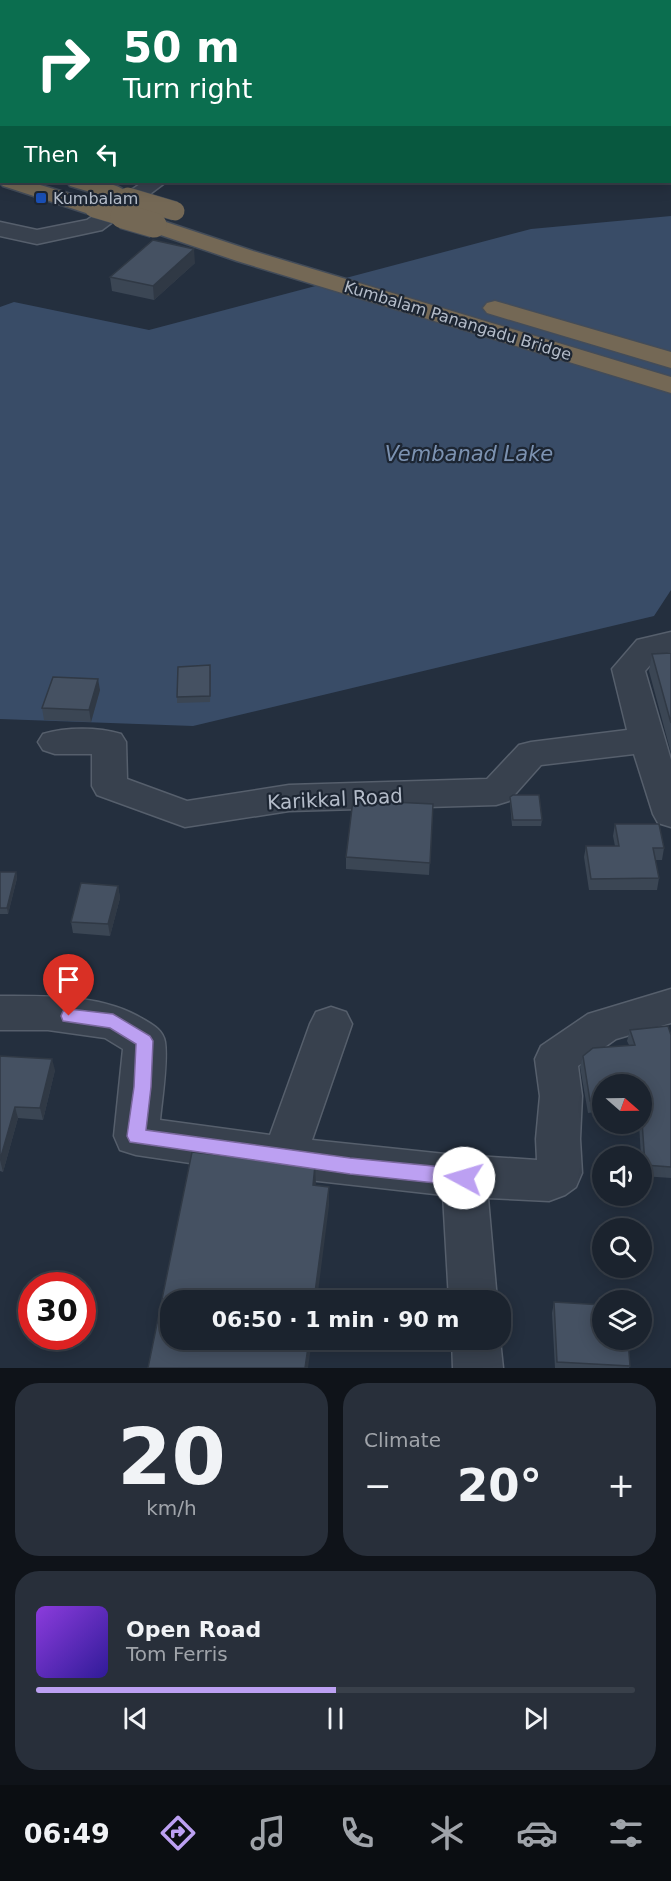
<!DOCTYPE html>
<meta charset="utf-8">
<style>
body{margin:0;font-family:"DejaVu Sans",sans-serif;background:#282f3a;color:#f1f3f6;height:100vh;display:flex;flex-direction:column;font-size:22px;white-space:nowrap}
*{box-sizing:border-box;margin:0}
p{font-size:20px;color:#a0a4aa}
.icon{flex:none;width:33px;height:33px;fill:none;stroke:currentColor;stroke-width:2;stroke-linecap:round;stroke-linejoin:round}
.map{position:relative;height:1368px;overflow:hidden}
.side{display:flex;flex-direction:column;gap:15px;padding:15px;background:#0f1319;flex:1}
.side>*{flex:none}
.banner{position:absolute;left:0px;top:0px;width:672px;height:183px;box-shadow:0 3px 15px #0003,0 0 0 2px #39404a;background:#0b6e4f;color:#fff;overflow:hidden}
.needle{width:39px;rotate:110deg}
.buttons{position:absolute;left:592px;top:1074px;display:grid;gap:12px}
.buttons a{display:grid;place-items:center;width:60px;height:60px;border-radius:50%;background:#1b232e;box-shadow:0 3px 15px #0003,0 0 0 2px #39404a;font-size:30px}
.speed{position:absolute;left:18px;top:1272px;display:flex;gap:12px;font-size:30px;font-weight:700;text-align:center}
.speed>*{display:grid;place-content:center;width:78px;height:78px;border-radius:50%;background:#1b232e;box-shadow:0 3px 15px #0003,0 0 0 2px #39404a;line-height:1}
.speed .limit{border:9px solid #d22;background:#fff;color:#111}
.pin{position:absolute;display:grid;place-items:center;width:51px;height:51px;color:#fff;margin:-62px -26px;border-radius:50% 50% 50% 0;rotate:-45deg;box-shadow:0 0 6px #0007}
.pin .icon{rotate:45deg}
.me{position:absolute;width:66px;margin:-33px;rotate:276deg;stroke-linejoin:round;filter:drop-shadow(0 0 4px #0008)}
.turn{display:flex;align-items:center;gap:21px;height:126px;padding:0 24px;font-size:27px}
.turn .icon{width:78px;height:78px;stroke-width:2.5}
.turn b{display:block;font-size:42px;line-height:51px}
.then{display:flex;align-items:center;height:57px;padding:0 24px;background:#0003;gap:12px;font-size:22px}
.big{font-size:45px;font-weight:600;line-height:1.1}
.side .card{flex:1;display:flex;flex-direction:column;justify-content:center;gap:9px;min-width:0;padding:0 21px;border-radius:24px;background:#282f3a}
.side .dial{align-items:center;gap:0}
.dial b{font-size:78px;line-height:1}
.song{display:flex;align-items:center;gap:18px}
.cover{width:72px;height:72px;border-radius:9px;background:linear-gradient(135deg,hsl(270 70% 55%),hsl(250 70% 35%))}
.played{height:6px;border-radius:3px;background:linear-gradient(90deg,#bca0f2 50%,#39404a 50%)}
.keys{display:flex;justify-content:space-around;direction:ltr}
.heat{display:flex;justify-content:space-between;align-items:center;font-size:33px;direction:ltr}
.side .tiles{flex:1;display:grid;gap:15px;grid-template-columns:1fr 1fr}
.card:last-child{grid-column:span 2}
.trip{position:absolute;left:160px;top:1290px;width:351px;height:60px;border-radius:24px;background:#1b232e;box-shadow:0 3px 15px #0003,0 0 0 2px #39404a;font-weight:600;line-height:60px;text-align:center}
.dock{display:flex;height:96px;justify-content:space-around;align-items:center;background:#0b0e12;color:#a0a4aa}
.dock .icon{width:42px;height:42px}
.dock .active{color:#bca0f2}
.dock b{font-size:27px;color:#f1f3f6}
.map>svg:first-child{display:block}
</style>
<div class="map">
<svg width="671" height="1368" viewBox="0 0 671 1368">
<rect width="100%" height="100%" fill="#242f3e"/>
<path fill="#394c67" d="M671,216v374l-17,26 -461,110 -193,-7v-412l14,-5 135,28 382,-101z"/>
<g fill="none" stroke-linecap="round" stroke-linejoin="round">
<g stroke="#565f6c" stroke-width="3">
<path id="minor" d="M227,0h16v2h-16z
M0,123h2v12h-2z
M143,182h23l-64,48 -65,14 -37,-8v-14l37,8 50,-10z
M671,632v20l-12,3 -14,16 26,89v67l-13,-4 -5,-9 -19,-60 -93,11 -32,36 -13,4 -207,6 -104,16 -88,-32 -5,-9v-32h-37l-12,-4 -5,-8 5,-8c23,-7 55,-7 78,0l5,8 1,37 60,22 102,-16 198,-6 32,-34 12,-3 96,-12 -15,-61 25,-29z
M671,989v34l-55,16 -38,27 4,30 -2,43 2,34 -6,14 -11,8 -16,6 -61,-3 9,102h-48l-6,-105 -152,-17 -155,-23 -16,-5 -6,-14 9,-87 -18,-11 -57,-8h-48v-34c48,0 102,-2 143,23 10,6 20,11 22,23 3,20 -3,57 -5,78l110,15 40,-111 6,-12 15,-5 15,5 6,12 -40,116 133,14 92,6 -1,-21 4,-43 -5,-37 6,-13 47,-32z
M452,1340h48l3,28h-50z"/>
</g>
<g stroke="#434c59" stroke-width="3">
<path id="highway" d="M0,152h2v13h-2z
M2,179v3h28l72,21 3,5 -3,5 -8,1 -8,-1 -83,-27 -3,-3z
M67,182c15,-2 51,-2 61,12l-3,5 -8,1 -47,-14z
M154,218l99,33 418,126v16l-434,-132 -91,-31 -3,-5 3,-5z
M495,301l176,51v16l-184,-55 -4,-5 4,-5z"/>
</g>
<use href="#minor" fill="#38414e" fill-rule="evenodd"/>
<use href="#highway" fill="#746855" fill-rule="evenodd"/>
<g stroke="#434c59" stroke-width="20" stroke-linecap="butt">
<path id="highway-bridge-far1" d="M128,197l47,14
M94,208l34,10"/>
</g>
<g stroke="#434c59" stroke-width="27" stroke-linecap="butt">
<path id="highway-bridge" d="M123,216l31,9"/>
</g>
<use href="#highway-bridge-far1" stroke="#746855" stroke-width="19"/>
<use href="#highway-bridge" stroke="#746855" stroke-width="25"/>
</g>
<path fill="#3b4654" d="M195,263l-41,37 -42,-9 -2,-14z
M671,653v100l-22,-82 3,-17z
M211,671l-1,31 -33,1v-6z
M100,690l-9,32 -47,-2 -2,-12z
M510,797l32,23 -1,6h-29l-2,-23z
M433,804l-4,71 -83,-6v-12z
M615,824l49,24 -2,12h-7l4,18 -2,12h-68l-5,-33 2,-11h29l-2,-10z
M0,872h16l1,6 -9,36h-8z
M118,886l2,12 -10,38 -37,-3 -2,-11z
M630,1030l41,5v143l-29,-2v-20h-1l-2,-32h3v-40h-39v27l-15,2 -8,-46 3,-11 46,-11 -2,-4z
M0,1056l55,14 -12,50 -25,-2 -15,54 -3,-1z
M554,1302l76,64 -1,2h-74l-3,-55z"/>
<path fill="#303945" d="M194,249l1,14 -41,37 -1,-14z
M98,679l2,11 -9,32 -2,-12z
M16,872l1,6 -9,36 -1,-6z
M118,886l2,12 -10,38 -2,-12z
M52,1059l3,11 -12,50 -3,-12z
M15,1107l3,11 -15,54 -3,-12z
M315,1165l1,19 -3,21v-20z
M329,1187v19l-12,94h-3z
M309,1340h3l-4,28h-3z"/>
<path fill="#455162" stroke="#303945" stroke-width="1.5" d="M2,75v37h-2v-36z
M153,240l41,9 -41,37 -43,-9z
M671,653v70l-19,-69z
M210,665v31l-33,1 1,-30z
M53,677l45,2 -9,31 -47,-2z
M513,795h26l3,25h-29l-3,-23z
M353,800l80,4 -3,59 -84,-6z
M615,824h44l5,24h-11l6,30 -68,1 -5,-33h33z
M0,872h16l-9,36h-7z
M81,883l37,3 -10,38 -37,-2z
M668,1026l3,9v132l-26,-2 -3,-44v-37h-39v16l-13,1 -7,-45 10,-8 42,-3 -5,-15z
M0,1056l52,3 -12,49 -25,-1 -15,53z
M192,1152l123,13 -2,20 16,2 -15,113h-143v40h138l-4,28h-157z
M554,1302l49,3v35h25l2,26 -73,-4z"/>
<path fill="#bca0f2" stroke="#7a689d" stroke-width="1.5" d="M69,1009l44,5 37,22 3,5 -2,46 -5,43 204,28 114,11 6,3 3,6 -3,6 -6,2 -114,-12 -220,-32 -3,-6 7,-49 2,-43 -26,-16 -47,-7 -2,-5 2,-5z"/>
<rect fill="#1a4fb4" stroke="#1d2633" stroke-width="2" x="35" y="192" width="12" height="12" rx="3"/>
<g text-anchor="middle" stroke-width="4.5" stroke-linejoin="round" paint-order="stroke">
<g font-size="16" fill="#b4bcc9" stroke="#1d2633" text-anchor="start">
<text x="53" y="204">Kumbalam</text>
</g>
<g font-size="16" fill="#b4bcc9" stroke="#1d2633">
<text transform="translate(458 320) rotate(17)" y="6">Kumbalam Panangadu Bridge</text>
</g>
<g font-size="20" fill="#b4bcc9" stroke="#1d2633">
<text transform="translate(335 799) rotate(-3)" y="7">Karikkal Road</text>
</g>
<g font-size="21" font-style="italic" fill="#7c92b1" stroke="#1d2633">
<text x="469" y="461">Vembanad Lake</text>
</g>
</g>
</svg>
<div class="buttons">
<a><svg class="needle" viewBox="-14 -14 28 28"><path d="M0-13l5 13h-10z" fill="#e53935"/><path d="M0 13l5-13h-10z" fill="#a0a4aa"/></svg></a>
<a><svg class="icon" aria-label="sound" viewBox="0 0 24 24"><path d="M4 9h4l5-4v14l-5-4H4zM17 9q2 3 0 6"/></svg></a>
<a><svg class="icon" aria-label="search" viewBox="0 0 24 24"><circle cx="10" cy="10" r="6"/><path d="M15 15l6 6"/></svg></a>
<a><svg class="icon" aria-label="layers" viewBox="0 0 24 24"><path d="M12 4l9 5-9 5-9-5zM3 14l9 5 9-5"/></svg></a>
</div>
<div class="speed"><div class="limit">30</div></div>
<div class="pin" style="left:69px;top:1016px;background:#d93025"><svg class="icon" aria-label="arrive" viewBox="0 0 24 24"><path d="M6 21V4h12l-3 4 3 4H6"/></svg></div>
<svg class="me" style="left:464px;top:1178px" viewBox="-20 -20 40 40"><circle r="19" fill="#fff"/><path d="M0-13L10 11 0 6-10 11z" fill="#bca0f2"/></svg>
<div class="trip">06:50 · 1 min · 90 m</div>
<div class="banner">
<div class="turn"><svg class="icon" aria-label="right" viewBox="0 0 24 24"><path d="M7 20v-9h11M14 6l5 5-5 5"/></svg><div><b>50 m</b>Turn right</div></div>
<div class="then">Then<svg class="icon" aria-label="left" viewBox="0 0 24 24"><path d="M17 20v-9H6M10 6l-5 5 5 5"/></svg></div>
</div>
</div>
<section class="side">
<div class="tiles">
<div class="card dial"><b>20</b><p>km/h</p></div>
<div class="card"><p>Climate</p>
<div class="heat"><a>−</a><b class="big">20°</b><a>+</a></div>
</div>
<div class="card">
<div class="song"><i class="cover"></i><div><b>Open Road</b><p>Tom Ferris</p></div></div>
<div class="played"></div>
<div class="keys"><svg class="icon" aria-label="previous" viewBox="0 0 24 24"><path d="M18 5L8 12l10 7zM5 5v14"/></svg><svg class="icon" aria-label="pause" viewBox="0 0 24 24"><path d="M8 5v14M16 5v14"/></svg><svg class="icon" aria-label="next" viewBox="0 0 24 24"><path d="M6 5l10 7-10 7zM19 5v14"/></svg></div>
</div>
</div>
</section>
<nav class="dock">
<b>06:49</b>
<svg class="icon active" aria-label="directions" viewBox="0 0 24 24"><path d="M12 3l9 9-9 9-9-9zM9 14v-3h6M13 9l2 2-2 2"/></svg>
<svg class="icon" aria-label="music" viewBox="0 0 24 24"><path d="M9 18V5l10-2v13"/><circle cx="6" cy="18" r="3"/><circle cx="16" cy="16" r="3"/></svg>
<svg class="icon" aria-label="phone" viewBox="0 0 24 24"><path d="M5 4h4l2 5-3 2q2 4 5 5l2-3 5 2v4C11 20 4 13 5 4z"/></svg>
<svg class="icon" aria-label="climate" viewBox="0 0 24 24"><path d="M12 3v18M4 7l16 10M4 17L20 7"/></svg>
<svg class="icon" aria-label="car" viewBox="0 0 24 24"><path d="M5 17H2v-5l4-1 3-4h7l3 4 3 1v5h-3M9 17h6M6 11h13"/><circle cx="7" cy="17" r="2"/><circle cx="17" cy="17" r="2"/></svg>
<svg class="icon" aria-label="filters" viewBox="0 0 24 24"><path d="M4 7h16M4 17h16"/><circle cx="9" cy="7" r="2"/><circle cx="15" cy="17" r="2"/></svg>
</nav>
